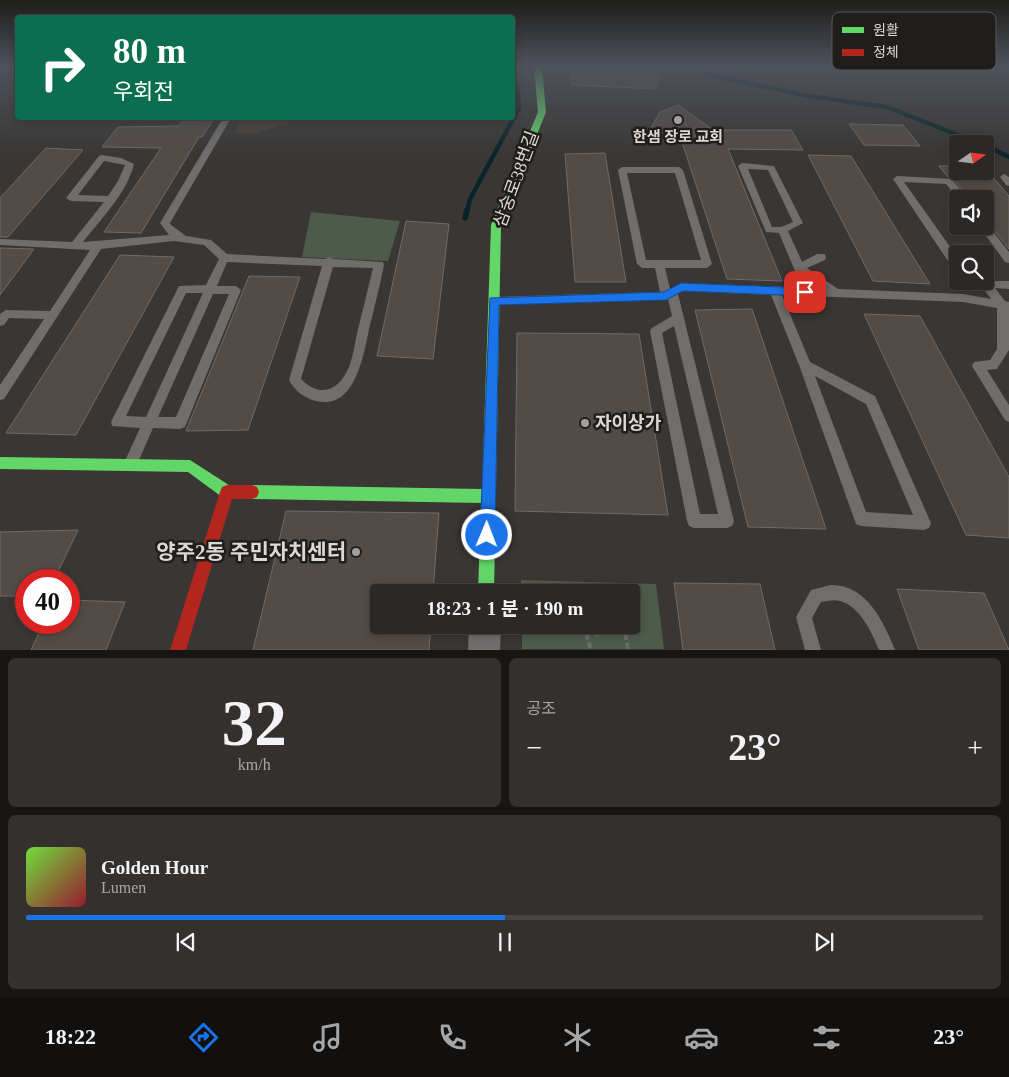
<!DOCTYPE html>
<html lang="ko">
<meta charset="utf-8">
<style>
body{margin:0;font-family:"Times New Roman","Noto Sans KR",serif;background:#33302e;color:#f1f3f6;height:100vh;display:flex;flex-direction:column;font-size:19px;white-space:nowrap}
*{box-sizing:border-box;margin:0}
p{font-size:16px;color:#a6a6a7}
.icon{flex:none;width:28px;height:28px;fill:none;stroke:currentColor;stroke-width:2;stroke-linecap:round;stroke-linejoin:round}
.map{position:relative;height:650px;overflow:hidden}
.details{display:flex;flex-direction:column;gap:8px;padding:8px;background:#181615;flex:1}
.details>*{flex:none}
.guide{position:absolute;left:15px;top:15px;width:500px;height:105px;border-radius:5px;box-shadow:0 2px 8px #0003,0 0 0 1px #474443;background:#0b6e4f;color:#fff;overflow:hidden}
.needle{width:32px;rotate:76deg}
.tools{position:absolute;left:949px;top:135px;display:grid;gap:10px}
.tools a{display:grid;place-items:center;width:45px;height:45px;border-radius:5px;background:#2b2826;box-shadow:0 2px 8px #0003,0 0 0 1px #474443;font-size:25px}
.speed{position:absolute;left:15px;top:569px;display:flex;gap:10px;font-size:25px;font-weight:700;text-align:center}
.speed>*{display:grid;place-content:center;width:65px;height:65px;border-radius:50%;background:#2b2826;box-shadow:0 2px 8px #0003,0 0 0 1px #474443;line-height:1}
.speed .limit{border:8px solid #d22;background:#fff;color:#111}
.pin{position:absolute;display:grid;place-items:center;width:42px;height:42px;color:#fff;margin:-21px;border-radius:10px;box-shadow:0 2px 8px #0006}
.me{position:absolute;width:55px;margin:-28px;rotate:1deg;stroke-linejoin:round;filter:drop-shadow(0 0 4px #0008)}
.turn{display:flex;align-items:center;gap:18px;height:105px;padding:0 15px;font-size:22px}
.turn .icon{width:65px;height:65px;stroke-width:2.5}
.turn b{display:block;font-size:35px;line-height:42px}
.big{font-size:38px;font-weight:700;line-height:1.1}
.details .widget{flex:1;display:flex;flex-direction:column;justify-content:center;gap:8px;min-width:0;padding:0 18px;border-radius:8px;background:#33302e}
.details .dial{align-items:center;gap:0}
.dial b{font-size:65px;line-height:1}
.song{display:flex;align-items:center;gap:15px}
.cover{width:60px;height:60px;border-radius:8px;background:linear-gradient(135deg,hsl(100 70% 55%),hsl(350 70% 35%))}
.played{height:5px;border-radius:2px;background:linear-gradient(90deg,#1a73e8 50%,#474443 50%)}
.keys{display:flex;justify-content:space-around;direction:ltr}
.heat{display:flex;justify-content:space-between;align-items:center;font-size:28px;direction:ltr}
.details .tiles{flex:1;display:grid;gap:8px;grid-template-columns:1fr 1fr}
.widget:last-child{grid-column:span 2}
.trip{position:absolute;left:370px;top:584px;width:270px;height:50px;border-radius:5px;background:#2b2826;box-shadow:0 2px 8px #0003,0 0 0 1px #474443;font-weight:700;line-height:50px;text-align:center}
.tabs{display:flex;height:80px;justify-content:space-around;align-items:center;background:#11100f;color:#a6a6a7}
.tabs .icon{width:35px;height:35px}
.tabs .current{color:#1a73e8}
.tabs b{font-size:22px;color:#f1f3f6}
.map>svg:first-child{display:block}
</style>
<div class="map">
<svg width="1009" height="650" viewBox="0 0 1009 650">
<rect width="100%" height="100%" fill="#393633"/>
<path fill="#473d36" d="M242,118h50l-2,4 -35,12 -21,-1z"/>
<path fill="#4e5b4b" d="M311,212l89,9 -12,40 -86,-4z
M521,580l135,4 8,65h-142v-24h109v-33h-110z"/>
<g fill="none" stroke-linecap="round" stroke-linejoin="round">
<path stroke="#07242a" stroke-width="4.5" d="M699,67l14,9 96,20 78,11 94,37
M985,145l24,12
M467,211l3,-12 49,-91 -2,-22 -5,-16"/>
<path stroke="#07242a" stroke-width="5.5" d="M465,218l2,-8"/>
</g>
<path fill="#524b46" stroke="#6e6b69" d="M572,72l88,1 -4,16 -84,-4z
M678,105l35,25h78l12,20 -75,-1 54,132 -55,-2 -47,-143 -33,-1 13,-23z
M185,118h29l-12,19h-3l-58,96 -37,-1 57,-84 -59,-1 16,-20 61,-1z
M849,124l54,1 17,21 -56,-1z
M46,148l37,2 -75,87h-8v-39z
M605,153l21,129h-51l-10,-128z
M808,155l43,1 79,128 -57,-3z
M939,166h19v5h27v-3l24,28v53l-21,-26 -3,-2v-22h-16l-16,-21 -5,-1z
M406,221l43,3 -16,135 -56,-3z
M0,248l34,1 -34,46z
M120,255l54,2 -98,178 -70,-2z
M249,276l51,1 -52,153 -62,1z
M752,309l74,220 -78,-2 -53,-217z
M864,314l56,2 89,161v61l-43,-3z
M517,333l122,1 29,181 -153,-4z
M286,511l153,2 -6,79h-54v33h52l-2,25h-176z
M78,530l-24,50h-28v16h-26v-64z
M674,583l86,1 15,66h-92z
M897,589l87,4 25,57h-90z
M69,600l56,2 -19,48h-75l13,-28h25z"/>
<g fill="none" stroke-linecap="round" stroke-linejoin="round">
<path stroke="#6e6c6a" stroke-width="4" stroke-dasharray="6 3" stroke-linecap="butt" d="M590,625l-3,12 4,13
M592,625l6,11
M624,625l4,25"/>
<path fill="#706d6d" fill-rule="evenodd" d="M223,118h8l-61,105 1,2 15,11 25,4 16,14 98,5 4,-2 4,2 50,3 1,3c-4,20 -9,40 -14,60 -6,26 -13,86 -54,76 -12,-3 -22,-11 -27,-21l33,-114 -95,-4 -10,24h19l5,4 -56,137 -5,2 -27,-1 -17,39 -5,2 -5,-2 -2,-4 16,-35 -28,-2 -1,-4 68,-136 27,-1 13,-26 -15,-14 -30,-4 -73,8 -97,150 -4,1v-15l44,-66 -35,-1 -5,7 -4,1v-12l6,-4 44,1 40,-61 -90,-5v-6l72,3 32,-40 -33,-1 -5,-3 33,-42 3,-1 19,3 13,6c-7,29 -33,55 -51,78l86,-7 -9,-12zM104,161l21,4 -7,16 -10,15 -30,-1zM333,267l40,1c-5,21 -10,41 -15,61 -3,12 -4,24 -8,35 -9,25 -28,36 -49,15zM186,293h17l-57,124 -20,-1zM213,294h16l-53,123h-18z
M742,163l32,3 29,57 -15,8 14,31 15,-8h8l1,3 -1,3 -18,8 31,21 125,5 28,5 -8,-11c-8,-1 -17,1 -21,-7h47v8l-14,-1 10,13 4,1v48l-12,19 -10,1 22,35v17l-4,-2 -33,-54 2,-4 16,-2 7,-11v-41l-34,-6 -181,-7 28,67 65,34 56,127 -2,5 -5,2 -63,-4 -5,-2 -57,-159 -28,-70 -88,-4 -5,3 56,227 -2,5 -5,2h-33l-5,-2 -2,-5 -37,-190 2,-3 20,-12 -4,-17 -174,6 -5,-4 5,-4 166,-5 -5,-24h-13l-5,-4 -19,-94 4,-3h57l4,3 29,94 -5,4h-42l5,21 11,-6 140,5 -26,-17 -16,-38 -13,-1 -28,-66zM748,169l20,1 25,52 -12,5h-9zM627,173h48l26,87h-55zM674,326l44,188h-18l-38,-181zM815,376l51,28 47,111 -47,-3z
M1004,174l5,3v9l-3,-1 -6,-8z
M897,176l55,3 14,18 1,2h-9l-12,-15 -42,-2 54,76v13l-4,-1 -61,-91z
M985,223l2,1 22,28v11l-4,-1 -26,-36h6z
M831,585c35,-1 53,37 64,65h-16c-7,-17 -19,-44 -39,-49 -6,-2 -13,0 -19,1l-9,16 9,32h-16l-9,-33 15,-27z"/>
<path fill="#706d6d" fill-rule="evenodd" d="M469,625h32l-1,25h-32z"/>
<path fill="#63d668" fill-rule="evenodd" d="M534,67h8l4,45 -45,113 -7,367h-16l3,-89 -229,-4 -5,-2 -2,-5 2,-5 5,-2 230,4 9,-264 47,-113z
M0,457l190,3 42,27 2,5 -2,5 -5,2 -5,-2 -34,-25 -188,-3z"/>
<path fill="#b3261e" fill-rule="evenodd" d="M227,485h25l5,2 2,5 -2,5 -5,2h-20l-46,151h-16l50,-158 2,-5z"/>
</g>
<linearGradient id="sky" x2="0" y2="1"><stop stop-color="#1f1e1c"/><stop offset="0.42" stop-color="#4e525b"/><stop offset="1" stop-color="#4e525b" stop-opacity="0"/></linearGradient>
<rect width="1009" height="158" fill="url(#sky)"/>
<path fill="#1a73e8" stroke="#114b97" d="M681,283l124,5 6,4 -6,4 -122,-5 -17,9 -167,5 -4,230 -3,5 -5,2 -5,-2 -2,-5 10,-237 174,-6z"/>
<g fill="#a29f9c" stroke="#201e1c" stroke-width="2">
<circle cx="678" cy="120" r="5"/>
<circle cx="585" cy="423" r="5"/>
<circle cx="356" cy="552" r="5"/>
</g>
<g text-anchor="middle" stroke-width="5" stroke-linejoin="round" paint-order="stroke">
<g font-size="15" font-weight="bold" fill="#dbd8d5" stroke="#201e1c">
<text x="678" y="142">한샘 장로 교회</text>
</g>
<g font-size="18" fill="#dbd8d5" stroke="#201e1c">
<text transform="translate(516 179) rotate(-70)" y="6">삼숭로38번길</text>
</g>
<g font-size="18" font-weight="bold" fill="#dbd8d5" stroke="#201e1c" text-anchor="start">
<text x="595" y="429">자이상가</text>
</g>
<g font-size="21" font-weight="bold" fill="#dbd8d5" stroke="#201e1c" text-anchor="end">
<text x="346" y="559">양주2동 주민자치센터</text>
</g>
</g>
<rect x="832" y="12" width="164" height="58" rx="8" fill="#201e1c" stroke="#585654" stroke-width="1"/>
<rect x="842" y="27" width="22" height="6" fill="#63d668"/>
<rect x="842" y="49" width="22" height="7" fill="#b3261e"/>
<g font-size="14" fill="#dbd8d5">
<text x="873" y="35">원활</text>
<text x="873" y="57">정체</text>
</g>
</svg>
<div class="tools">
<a><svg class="needle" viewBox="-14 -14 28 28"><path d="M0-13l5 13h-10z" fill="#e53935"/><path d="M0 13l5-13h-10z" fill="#a6a6a7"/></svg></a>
<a><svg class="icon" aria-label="sound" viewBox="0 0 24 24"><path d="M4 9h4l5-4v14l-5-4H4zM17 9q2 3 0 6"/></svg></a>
<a><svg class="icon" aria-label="search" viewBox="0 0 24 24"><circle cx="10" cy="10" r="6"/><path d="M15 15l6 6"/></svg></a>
</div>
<div class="speed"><div class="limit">40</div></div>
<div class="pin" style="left:805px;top:292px;background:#d93025"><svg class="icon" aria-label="arrive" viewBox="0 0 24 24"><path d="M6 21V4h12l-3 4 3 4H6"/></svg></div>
<svg class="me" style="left:487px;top:535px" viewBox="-20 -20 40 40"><circle r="17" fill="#1a73e8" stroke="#fff" stroke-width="3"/><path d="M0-11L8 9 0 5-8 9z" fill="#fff"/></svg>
<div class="trip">18:23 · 1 분 · 190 m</div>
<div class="guide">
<div class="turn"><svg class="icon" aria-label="right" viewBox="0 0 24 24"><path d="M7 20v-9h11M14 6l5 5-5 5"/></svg><div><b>80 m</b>우회전</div></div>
</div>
</div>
<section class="details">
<div class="tiles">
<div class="widget dial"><b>32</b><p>km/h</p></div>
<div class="widget"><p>공조</p>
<div class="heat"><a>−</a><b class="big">23°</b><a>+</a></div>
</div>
<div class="widget">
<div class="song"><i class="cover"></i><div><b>Golden Hour</b><p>Lumen</p></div></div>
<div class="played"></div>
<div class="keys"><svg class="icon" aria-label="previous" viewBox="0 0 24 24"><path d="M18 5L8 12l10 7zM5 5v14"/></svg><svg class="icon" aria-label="pause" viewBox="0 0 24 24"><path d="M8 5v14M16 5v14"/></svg><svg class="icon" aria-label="next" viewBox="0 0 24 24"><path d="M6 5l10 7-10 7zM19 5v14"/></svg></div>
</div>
</div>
</section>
<nav class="tabs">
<b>18:22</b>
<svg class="icon current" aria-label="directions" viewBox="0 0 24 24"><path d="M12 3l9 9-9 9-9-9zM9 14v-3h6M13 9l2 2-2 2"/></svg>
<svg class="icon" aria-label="music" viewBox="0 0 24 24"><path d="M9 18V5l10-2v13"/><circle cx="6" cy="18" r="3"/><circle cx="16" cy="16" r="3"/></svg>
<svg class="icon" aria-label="phone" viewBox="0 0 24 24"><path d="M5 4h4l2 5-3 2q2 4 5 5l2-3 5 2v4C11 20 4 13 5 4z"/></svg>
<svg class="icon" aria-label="climate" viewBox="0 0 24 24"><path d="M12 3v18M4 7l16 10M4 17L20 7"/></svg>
<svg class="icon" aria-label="car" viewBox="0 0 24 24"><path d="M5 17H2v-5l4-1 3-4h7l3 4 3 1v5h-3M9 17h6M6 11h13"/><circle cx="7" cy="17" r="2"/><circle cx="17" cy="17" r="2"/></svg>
<svg class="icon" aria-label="filters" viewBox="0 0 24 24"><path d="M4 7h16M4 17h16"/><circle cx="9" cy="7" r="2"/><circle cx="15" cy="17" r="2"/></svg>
<b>23°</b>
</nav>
